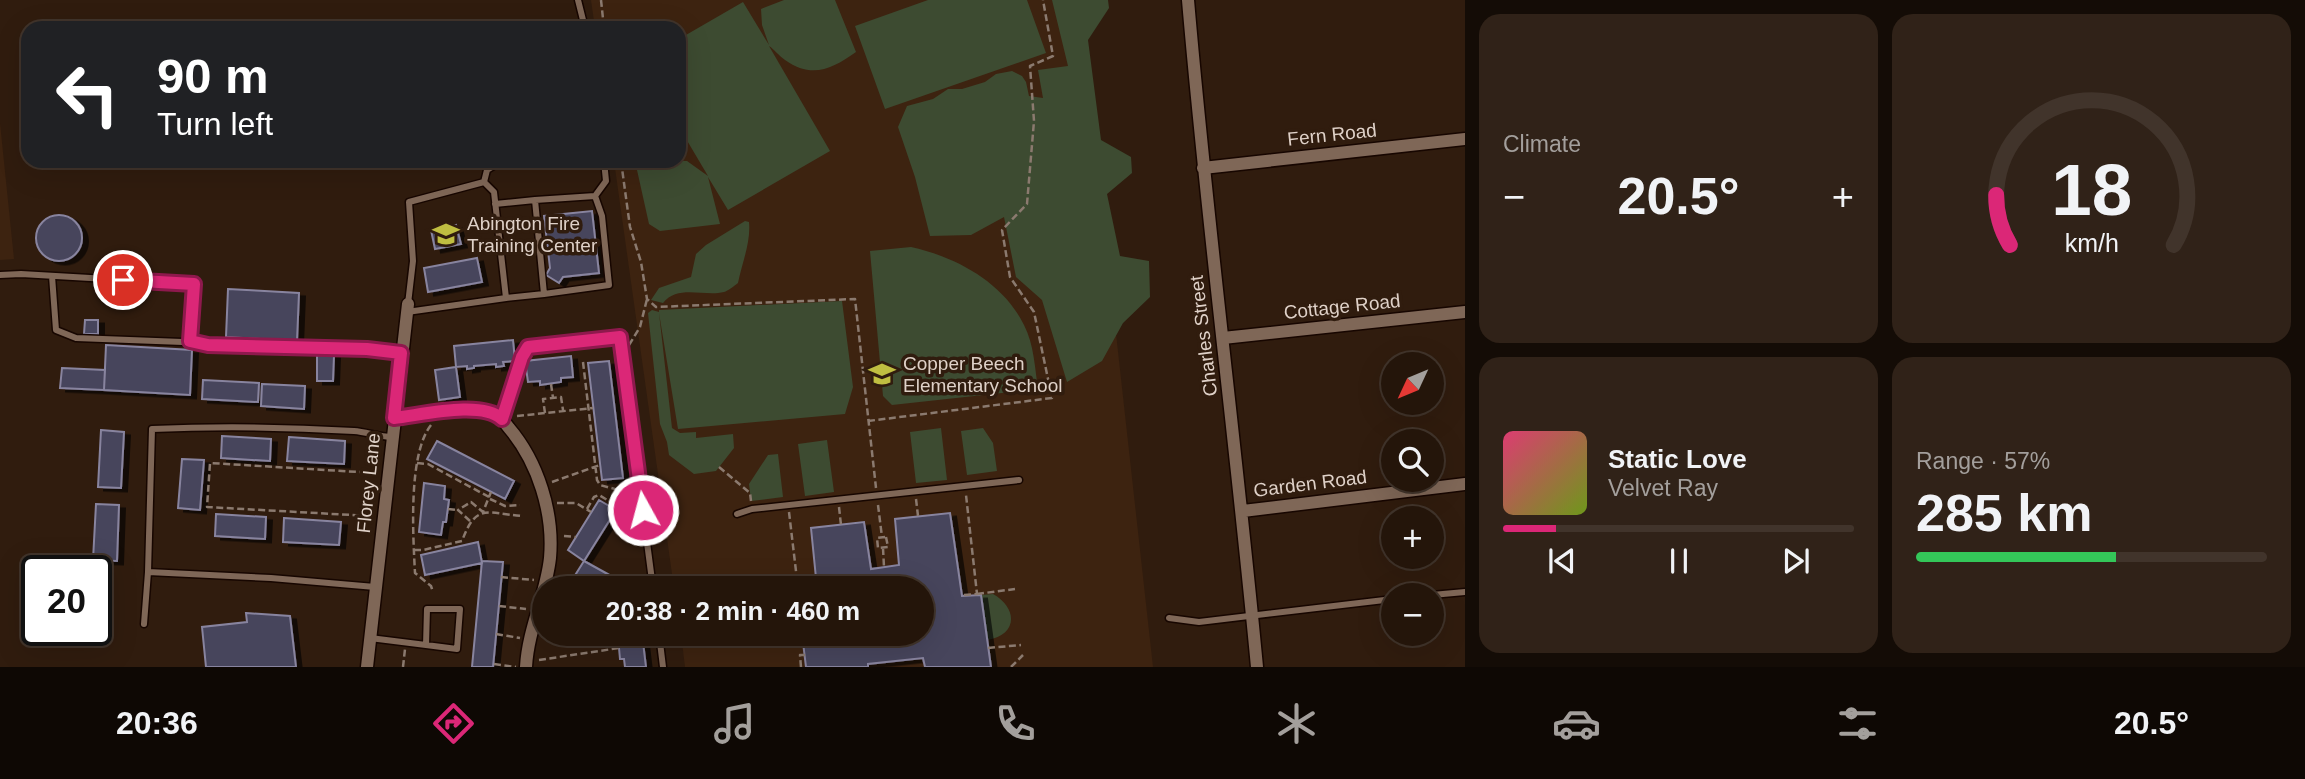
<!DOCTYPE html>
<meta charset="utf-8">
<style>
body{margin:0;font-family:Arial,sans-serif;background:#302218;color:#f1f3f6;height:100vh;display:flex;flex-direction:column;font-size:26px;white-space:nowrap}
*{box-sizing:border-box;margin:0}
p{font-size:23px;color:#a39f9c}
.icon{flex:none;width:38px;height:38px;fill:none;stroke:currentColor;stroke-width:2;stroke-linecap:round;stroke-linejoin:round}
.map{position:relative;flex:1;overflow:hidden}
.panel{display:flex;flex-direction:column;gap:14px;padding:14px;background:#140c06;width:840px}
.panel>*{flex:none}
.top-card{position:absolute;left:21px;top:21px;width:665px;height:147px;border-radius:21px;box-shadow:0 7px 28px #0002,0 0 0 2px #41342b;background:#202124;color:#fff;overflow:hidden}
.needle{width:46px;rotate:226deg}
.tools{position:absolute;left:1381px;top:352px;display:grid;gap:14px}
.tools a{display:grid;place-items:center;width:63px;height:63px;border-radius:50%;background:#24150a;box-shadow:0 7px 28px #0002,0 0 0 2px #41342b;font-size:35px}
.speed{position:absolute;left:21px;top:555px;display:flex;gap:14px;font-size:35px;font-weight:700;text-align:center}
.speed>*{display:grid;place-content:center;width:91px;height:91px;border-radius:50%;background:#24150a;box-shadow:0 7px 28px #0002,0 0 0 2px #41342b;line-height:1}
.speed .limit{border:4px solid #111;border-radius:10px;background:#fff;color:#111}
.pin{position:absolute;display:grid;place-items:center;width:60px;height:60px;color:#fff;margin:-30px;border:4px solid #fff;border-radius:50%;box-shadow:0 2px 7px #0007}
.me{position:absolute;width:77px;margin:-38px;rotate:353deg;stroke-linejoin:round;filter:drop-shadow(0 0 5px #0008)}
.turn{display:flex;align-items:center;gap:24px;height:147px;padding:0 21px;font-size:32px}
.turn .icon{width:91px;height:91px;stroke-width:2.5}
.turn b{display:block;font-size:49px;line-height:60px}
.big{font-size:52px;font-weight:800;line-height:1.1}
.panel .widget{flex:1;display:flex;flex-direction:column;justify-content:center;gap:10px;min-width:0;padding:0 24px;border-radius:21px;background:#302218}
.panel .dial{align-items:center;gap:0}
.dial svg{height:182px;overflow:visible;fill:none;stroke:#41342b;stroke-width:7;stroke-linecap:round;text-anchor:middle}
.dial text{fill:#f1f3f6;stroke:none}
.song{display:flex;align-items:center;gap:21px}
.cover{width:84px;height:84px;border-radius:10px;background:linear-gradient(135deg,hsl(340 70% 55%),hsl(80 70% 35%))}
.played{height:7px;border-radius:4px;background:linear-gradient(90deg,#db2777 15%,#41342b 15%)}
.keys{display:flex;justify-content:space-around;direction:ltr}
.heat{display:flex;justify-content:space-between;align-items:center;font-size:38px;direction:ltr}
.charge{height:10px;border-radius:5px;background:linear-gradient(90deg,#34c759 57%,#41342b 0)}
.panel .tiles{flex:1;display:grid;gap:14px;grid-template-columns:repeat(2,1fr)}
.trip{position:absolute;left:532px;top:576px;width:402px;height:70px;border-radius:35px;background:#24150a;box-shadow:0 7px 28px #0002,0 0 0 2px #41342b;font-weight:800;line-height:70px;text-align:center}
.menu{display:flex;height:112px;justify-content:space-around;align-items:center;background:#0e0804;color:#a39f9c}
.menu .icon{width:49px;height:49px}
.menu .selected{color:#db2777}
.menu b{font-size:32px;color:#f1f3f6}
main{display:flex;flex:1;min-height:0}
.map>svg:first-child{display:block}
</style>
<main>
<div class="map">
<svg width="1465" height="667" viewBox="0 0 1465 667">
<defs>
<filter id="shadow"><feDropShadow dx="6" dy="3.5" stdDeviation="0" flood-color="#0009"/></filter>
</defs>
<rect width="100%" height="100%" fill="#301c0e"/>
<path fill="#3d2310" d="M591,0h488l74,667h-468l-4,-33h241v-46h-248l-60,-427h65v-133h-84z
M0,123l14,136 -14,1z"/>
<path fill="#3d4b31" d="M784,0h51l21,52c-24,17 -44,27 -71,8 -6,-4 -11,-11 -16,-14l61,105 -102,59 -20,-33 12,47 -60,7 -11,-7 -14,-63h52l21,15 -29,-49v-88l64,-37 26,43 -7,-20 -1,-16z
M928,0h99l19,53 -161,56 -30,-83z
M1052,0h56l1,8 -21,32 13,100 30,17 1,16 -25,21 13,62 29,5 1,36 -27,26 -21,38 -35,21 -25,-82 -26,-23 -12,-60 -33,18 -41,1 -15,-59 -17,-50 9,-21 26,-7 15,-10h14l23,-7 11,-8 16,-3 10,5 4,6 3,14 14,2 -5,-28 30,-4z
M745,221l4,1c2,20 -7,41 -11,61 -4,3 -10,8 -14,9 -20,5 -46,-8 -61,11l-12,-3 8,-12 32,-11 5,-23 10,-9z
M911,247c45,10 92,35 113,78 10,19 11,44 14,64l-146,16 -9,-9 -13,-145z
M842,301l11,86 -8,27 -167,15 -19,-116 13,115 8,5 16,-1v6l37,-4 1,14 -18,23 -22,3 -25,-19 -2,-13 -7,-18 -12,-111 4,-3 7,2v-2z
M941,428l6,52 -31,3 -6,-51z
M983,428l10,15 4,28 -30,4 -6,-44z
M827,440l7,52 -29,4 -7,-52z
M778,454l5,43 -32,4 -2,-17 19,-29z
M993,594c25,14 25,41 -6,46l-6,-45z"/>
<path fill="#47445b" stroke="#88849f" stroke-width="2" filter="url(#shadow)" d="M592,211l7,62 -36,4 -4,6 -13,-8 4,-7 -6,-52z
M36 238a23 23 0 1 1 46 0a23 23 0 1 1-46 0Z
M456,225l5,19 -26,5 -4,-19z
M477,258l5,24 -54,10 -4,-24z
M228,289l71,4 -2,48 -71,-4z
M85,320h13v14h-14z
M513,340l2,21 -12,1 1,4 -8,1v-3l-22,2v2l-7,1v-3l-11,1 -2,-21z
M106,345l86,5 -2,45 -86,-5z
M317,355h17l-1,26h-16z
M571,356l2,21 -12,1v4l-21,3v-4l-12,1 -3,-21z
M609,361l14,117 -21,2 -14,-117z
M456,367l4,30 -21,3 -4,-30z
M62,368l43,2 -1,20 -44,-2z
M203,380l56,3 -1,19 -56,-3z
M262,384l43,2 -1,23 -43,-3z
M101,430l23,2 -3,56 -23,-1z
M222,436l49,3 -1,22 -49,-3z
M289,437l56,4 -1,23 -57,-3z
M437,441l77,40 -9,18 -78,-40z
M182,459l22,1 -4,50 -22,-2z
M424,483l21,3 -1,13 5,1 -3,22h-3l-2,13 -22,-3z
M599,500l17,10 -32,51 -16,-11z
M96,504l23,1 -2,56 -24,-1z
M950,513l12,83 19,-1 10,72h-66l-2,-9 -55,6v3h-62l-4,-33h120v-46h-105l-6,-60 53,-6 7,47 28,-4 -4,-46z
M216,514l50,3 -1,22 -50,-3z
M284,518l57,4 -2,23 -56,-3z
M478,542l4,21 -57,12 -4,-20z
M482,561l21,1 -10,105h-21z
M584,561l49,27h-40l-19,-11z
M246,613l44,3 6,51h-90l-4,-40 45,-5z
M621,634h21l4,33h-21l-1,-8h-4l-1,-11 -1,-10h3z"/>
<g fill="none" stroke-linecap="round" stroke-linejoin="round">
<g stroke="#170600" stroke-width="9">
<path id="lane" d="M578,0l7,28
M484,182l3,-12 15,-9
M535,200l60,-4 11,-15 -2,-20
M495,204l40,-4 9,94 -38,4
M0,275l21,-1 173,10 -4,57
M52,276l4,54 20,8 291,11 34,4
M544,294l65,-9 -7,-69 -7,-20
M407,312l99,-14 -12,-106 -10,-10 -75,20 4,59 -5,43
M503,418l19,-61 6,-10 92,-10 33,251
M737,514l15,-5 267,-29
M375,587l-104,-9 -123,-6 4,-143c68,-3 135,-2 202,2 13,1 25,6 38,6
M1432,595l33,-3
M1169,618l30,4 194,-23
M144,624l4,-52
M659,634l4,33
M370,638l56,7 1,-36h33l-3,40 -31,-4"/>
</g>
<g stroke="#170600" stroke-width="15">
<path id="street" d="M1188,0c19,223 48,444 69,667
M1203,168l262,-29
M1223,338l242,-26
M394,418c27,-3 76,-15 100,-5 7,3 11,10 15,15 29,34 45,85 41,130 -4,37 -22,71 -24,109
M1243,511l222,-27
M367,667l41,-363"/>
</g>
<path stroke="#8b7a6f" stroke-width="2.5" stroke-dasharray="7 3.5" stroke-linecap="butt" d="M601,0l3,28
M621,161l9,66 11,35 6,37 9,8 199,-8 21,189
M629,345l11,-18 7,-28
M583,362l14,118 3,5 26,7
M551,384l2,14
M545,413l-2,-14 18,-2 2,13
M517,416l76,-8
M868,421l184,-23 -18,-86 -24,-35 -8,-47 25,-26 7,-83 -4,-55 23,-10 -10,-56
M431,425c-23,29 -18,110 -16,148l16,13 2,6
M417,463l11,1 61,33
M719,467l31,26 1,8
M552,482l48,-17
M490,499l15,7 15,-1
M916,499l2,17
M557,503h19l15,9
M878,505l4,32
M839,507l2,18
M448,509l10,1
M587,509l7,-12 5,-2 23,14 2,6
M789,512l9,76
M370,516l-163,-9 3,-44 165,10
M470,521l-12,-11 13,-8 12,10 8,-20
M564,536l12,1
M886,537l2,10 -10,1 -1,-10z
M883,548l1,19
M414,550h9l39,-9c14,-38 24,-28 60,-25
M501,577l33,3
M569,581l8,7
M585,588l2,-4
M977,594l38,-5
M964,595l13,-1 -11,-99
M499,606l27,3
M496,634l24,4
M988,648l33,-3
M539,660l80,-12
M494,664l22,3
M403,667l2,-18
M801,667l-1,-12h5
M1011,667l12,-12"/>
<use href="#lane" stroke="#7f6757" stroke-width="6"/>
<use href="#street" stroke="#7f6757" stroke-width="12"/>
</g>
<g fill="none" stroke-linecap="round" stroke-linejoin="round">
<g stroke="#8e194d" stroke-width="18">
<path id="route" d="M123,280l71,4 -4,57 18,4 159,4 34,4 -7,65c28,-3 87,-18 108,1l20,-62 6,-10 92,-10 23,173"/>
</g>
<use href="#route" stroke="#db2777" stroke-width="12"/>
</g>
<defs>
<g id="school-bare" transform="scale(2.1)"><path d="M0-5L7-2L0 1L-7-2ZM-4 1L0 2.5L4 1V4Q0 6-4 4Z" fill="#c0be41" stroke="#301c0e" stroke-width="2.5" paint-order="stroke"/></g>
</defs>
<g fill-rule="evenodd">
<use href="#school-bare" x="446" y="234"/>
<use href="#school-bare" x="882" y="374"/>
</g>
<g text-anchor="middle" stroke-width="7" stroke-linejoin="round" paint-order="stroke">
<g font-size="19" fill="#dfd1c8" stroke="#301c0e">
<text transform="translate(1332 134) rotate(-6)" y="7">Fern Road</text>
<text transform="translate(1342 306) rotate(-6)" y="7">Cottage Road</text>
<text transform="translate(1203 336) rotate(-97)" y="7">Charles Street</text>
<text transform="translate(368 483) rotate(-84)" y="7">Florey Lane</text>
<text transform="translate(1310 483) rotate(-7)" y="7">Garden Road</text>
</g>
<g font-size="19" fill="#dfd1c8" stroke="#301c0e" text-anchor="start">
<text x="467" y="230">Abington Fire<tspan x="467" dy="22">Training Center</tspan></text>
<text x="903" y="370">Copper Beech<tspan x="903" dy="22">Elementary School</tspan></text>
</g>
</g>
</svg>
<div class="tools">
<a><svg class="needle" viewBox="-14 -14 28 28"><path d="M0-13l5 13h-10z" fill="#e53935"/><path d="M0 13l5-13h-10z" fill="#a39f9c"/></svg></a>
<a><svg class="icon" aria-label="search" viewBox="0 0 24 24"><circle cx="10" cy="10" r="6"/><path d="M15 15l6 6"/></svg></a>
<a>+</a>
<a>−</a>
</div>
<div class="speed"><div class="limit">20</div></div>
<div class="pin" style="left:123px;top:280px;background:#d93025"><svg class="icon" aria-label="arrive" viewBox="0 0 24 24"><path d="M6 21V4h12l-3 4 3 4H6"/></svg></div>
<svg class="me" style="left:643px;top:510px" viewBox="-20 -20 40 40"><circle r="17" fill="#db2777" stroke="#fff" stroke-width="3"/><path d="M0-11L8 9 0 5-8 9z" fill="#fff"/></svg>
<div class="trip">20:38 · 2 min · 460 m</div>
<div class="top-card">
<div class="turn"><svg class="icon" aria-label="left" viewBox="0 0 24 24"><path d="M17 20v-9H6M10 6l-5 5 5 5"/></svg><div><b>90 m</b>Turn left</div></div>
</div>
</div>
<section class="panel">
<div class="tiles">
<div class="widget"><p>Climate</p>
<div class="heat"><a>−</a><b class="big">20.5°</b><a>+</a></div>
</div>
<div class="widget dial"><svg viewBox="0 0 100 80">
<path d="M14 69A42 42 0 1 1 86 69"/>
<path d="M14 69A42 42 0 0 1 8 47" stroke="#db2777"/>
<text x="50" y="56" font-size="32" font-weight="700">18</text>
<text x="50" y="72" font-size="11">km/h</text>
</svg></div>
<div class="widget">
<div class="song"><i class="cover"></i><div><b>Static Love</b><p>Velvet Ray</p></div></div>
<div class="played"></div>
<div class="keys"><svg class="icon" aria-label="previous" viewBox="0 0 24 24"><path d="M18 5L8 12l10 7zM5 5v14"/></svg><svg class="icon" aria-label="pause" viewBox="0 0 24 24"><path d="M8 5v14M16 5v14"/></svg><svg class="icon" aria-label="next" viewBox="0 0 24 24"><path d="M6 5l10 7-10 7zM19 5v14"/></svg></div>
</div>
<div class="widget"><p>Range · 57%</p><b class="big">285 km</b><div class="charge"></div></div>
</div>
</section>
</main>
<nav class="menu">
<b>20:36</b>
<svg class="icon selected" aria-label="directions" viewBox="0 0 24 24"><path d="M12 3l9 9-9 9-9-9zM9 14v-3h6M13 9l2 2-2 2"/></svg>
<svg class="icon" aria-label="music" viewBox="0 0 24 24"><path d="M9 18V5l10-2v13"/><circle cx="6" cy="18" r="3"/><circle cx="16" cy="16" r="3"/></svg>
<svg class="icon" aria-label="phone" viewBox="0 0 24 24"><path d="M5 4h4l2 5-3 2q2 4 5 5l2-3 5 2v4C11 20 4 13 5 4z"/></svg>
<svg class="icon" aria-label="climate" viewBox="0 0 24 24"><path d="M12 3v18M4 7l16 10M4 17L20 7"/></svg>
<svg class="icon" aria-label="car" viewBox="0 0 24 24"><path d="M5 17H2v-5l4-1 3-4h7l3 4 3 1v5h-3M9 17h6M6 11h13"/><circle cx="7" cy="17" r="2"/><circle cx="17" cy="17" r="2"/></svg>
<svg class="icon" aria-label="filters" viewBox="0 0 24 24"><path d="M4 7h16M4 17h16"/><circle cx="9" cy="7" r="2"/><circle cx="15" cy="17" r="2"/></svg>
<b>20.5°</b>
</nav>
